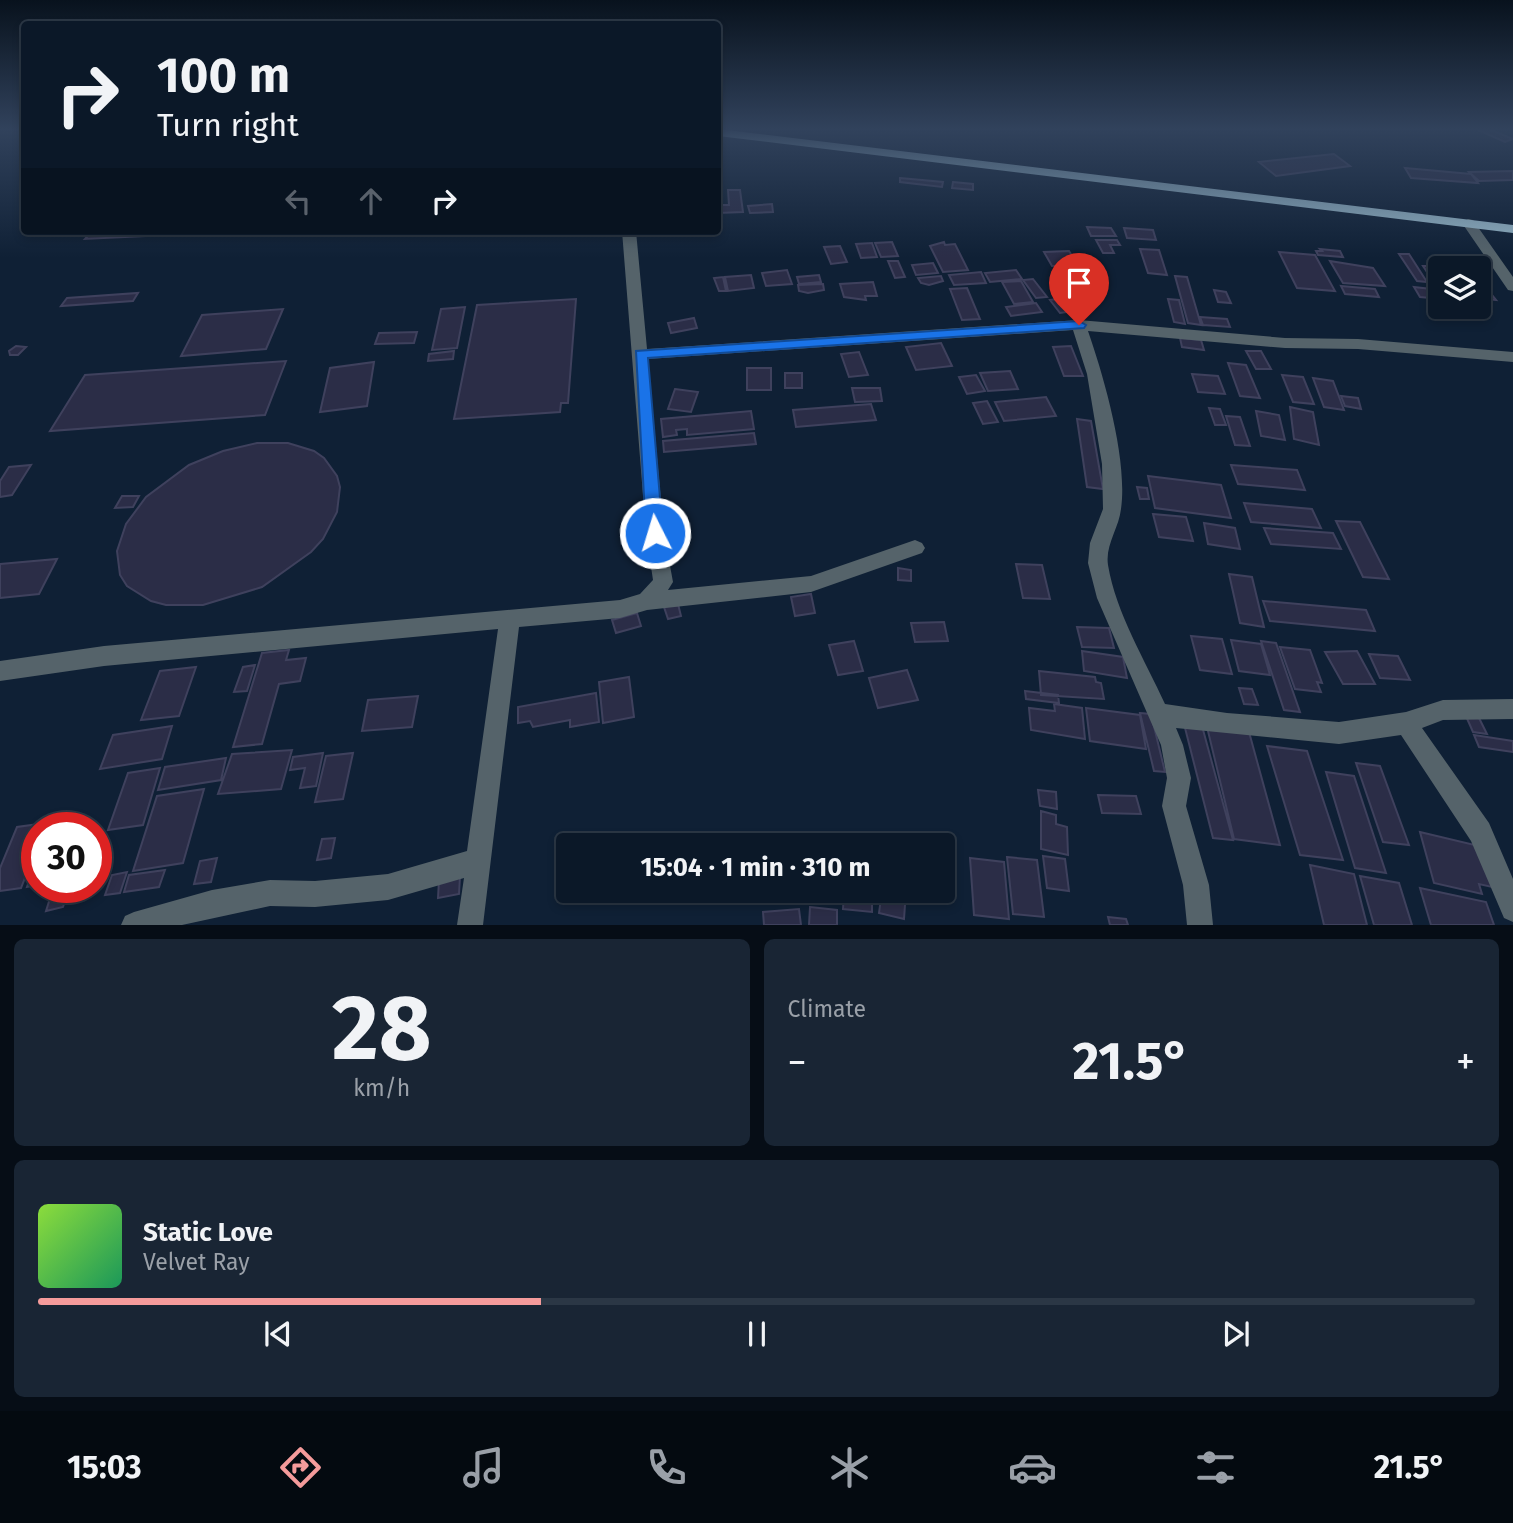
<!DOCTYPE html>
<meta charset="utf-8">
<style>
body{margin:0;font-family:"Fira Sans",sans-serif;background:#192534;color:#f1f3f6;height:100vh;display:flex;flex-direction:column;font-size:26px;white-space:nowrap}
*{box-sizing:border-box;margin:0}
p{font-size:23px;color:#9aa0a8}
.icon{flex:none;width:38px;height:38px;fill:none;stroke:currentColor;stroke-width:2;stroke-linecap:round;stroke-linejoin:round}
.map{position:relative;height:925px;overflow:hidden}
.sheet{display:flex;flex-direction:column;gap:14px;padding:14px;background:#060d16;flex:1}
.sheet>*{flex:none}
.hud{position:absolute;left:21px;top:21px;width:700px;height:214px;border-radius:7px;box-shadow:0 4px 10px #0003,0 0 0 2px #2b3745;background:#0b1828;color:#f1f3f6;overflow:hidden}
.buttons{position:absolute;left:1428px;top:256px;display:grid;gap:14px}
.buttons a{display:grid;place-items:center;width:63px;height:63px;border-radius:7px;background:#0b1828;box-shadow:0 4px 10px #0003,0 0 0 2px #2b3745;font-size:35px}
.speed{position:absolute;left:21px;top:812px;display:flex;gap:14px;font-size:35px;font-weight:700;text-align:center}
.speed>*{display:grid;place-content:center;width:91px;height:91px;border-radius:50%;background:#0b1828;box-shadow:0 4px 10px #0003,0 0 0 2px #2b3745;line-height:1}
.speed .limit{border:10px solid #d22;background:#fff;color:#111}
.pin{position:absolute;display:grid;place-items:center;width:60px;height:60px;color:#fff;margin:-72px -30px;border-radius:50% 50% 50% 0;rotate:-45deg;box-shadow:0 0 7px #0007}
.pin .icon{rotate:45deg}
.me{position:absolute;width:77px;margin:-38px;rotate:355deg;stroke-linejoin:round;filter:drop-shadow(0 0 5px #0008)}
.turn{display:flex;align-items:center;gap:24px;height:147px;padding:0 21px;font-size:32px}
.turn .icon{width:91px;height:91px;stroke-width:2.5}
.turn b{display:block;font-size:49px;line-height:60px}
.lanes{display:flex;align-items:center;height:66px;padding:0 21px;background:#0003;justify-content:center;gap:35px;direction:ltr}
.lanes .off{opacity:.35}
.big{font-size:52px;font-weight:700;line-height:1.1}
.sheet .card{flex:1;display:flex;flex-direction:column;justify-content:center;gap:10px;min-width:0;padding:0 24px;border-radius:10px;background:#192534}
.sheet .dial{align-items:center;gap:0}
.dial b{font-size:91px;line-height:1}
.song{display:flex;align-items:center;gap:21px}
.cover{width:84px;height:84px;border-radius:10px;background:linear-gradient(135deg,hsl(90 70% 55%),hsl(150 70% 35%))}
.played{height:7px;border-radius:4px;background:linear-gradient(90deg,#f59b9b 35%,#2b3745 35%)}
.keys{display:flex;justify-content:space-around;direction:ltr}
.heat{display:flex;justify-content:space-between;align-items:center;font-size:38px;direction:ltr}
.sheet .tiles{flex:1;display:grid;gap:14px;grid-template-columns:1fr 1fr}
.card:last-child{grid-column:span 2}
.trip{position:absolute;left:556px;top:833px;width:399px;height:70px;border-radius:7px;background:#0b1828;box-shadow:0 4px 10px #0003,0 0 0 2px #2b3745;font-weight:700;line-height:70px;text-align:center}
.menu{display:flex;height:112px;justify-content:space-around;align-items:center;background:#040a10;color:#9aa0a8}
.menu .icon{width:49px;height:49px}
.menu .current{color:#f59b9b}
.menu b{font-size:32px;color:#f1f3f6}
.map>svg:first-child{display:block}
</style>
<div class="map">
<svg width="1513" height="925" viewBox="0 0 1513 925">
<rect width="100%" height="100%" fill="#0f2035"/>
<path fill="#2b2d47" stroke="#3f415d" stroke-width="2" d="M1476,129h13l24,10 -8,3z
M1334,154l16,12 -74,10 -17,-14z
M1405,168l66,6 7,9 -67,-5z
M1513,171v9l-34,1 -10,-9z
M900,178l43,4 -1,5 -42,-5z
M953,182l20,2v6l-21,-2z
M728,190h12l3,22 -25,1v-8h11z
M772,204l1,8 -23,1 -2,-7z
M1087,227l24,1 5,8h-25z
M1124,228l29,2 3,10 -29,-2z
M92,231h78l-3,4 -82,4z
M1096,240h21l3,5h-10l4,8h-11z
M892,242l6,14 -17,1 -6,-14z
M944,242l1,3 10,-1 13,26 -25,2 -13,-26z
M872,243l5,14 -16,1 -5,-14z
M840,246l7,16 -16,2 -7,-17z
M1140,249l19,1 8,25 -19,-2z
M1320,249l20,2 3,6 -25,-2 -2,-4h6z
M1069,251l9,14 -26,1 -8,-14z
M1279,252l36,3 20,36 -38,-3z
M1399,254h10l18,28 -10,-1z
M1436,256l19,2 6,10h-17z
M888,261h10l7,16 -10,1z
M1330,261l43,7 12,18 -42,-3z
M933,263l5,10 -22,2 -4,-10z
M1423,266h10l7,13 -9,-1z
M787,270l5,14 -26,2 -4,-13z
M1016,270l6,9 -32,3 -5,-9z
M981,272l5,11 -32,2 -5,-10z
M751,275l3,13 -26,3 -3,-14z
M819,275l2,7 -22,2 -2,-7z
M941,276l2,5 -14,4 -8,-2 -3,-5z
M1175,276l12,1 14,48 -13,-2z
M723,277l3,14h-7l-5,-13z
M1033,279l14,18 -11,1 -13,-18z
M1021,281l12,21 -19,2 -12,-22z
M873,282l4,14h-12l1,4 -22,-3 -4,-13z
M823,284l1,6 -16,3 -9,-2 -1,-6z
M1341,286l34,3 4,8 -34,-3z
M1414,287l26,3v9l-20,-2z
M967,288l13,31 -18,1 -12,-31z
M1479,289l9,1 8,10 -17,-2z
M1214,290l12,2 5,11 -13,-1z
M138,293l-5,8 -72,5 6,-8z
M1070,297l11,13 -21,3 -10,-13z
M576,299l-8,104h-7l-1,9 -106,7 23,-114z
M1168,299l11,1 6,24 -11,-2z
M1036,303l6,9 -31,4 -5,-9z
M465,307l-8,41 -25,2 9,-41z
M283,309l-17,40 -85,7 21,-41z
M1200,317l27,2 3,8 -27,-2z
M694,318l3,10 -26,5 -3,-10z
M417,332l-3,11 -39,1 4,-11z
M1180,338l21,2 3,10 -22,-3z
M941,343l11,23 -36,4 -10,-23z
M16,346l10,1 -8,8h-8l-1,-4z
M1071,346l12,30h-19l-11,-29z
M454,351l-1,8 -25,2 1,-7z
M1246,351h15l10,18h-15z
M859,352l9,23 -19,2 -8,-23z
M286,361l-21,54 -215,16 35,-56z
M374,362l-7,44 -47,6 10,-44z
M1228,363l18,2 14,33 -20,-2z
M747,368h24v22h-24z
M1010,371l8,18 -30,2 -8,-18z
M785,373h17v15h-17z
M1192,374l26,2 7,18 -27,-2z
M976,375l9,16 -18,3 -8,-17z
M1282,375l21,2 11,27 -21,-2z
M1313,378l20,3 11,29 -20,-3z
M852,388h28l2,13 -27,1z
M675,389l23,3 -7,20 -23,-3z
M1341,396l17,2 3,11 -16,-3z
M1046,397l10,19 -52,5 -9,-19z
M987,401l11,21 -15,2 -10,-21z
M871,404l5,16 -80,7 -3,-17z
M1290,407l23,5 6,33 -25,-6z
M1209,408l11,1 6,16h-11z
M751,411l3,18 -67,6v-6l-11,1 1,5 -14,2 -2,-18z
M1256,411l23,4 6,25 -24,-4z
M1226,416l14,1 10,29 -15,-1z
M1077,419l14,2 12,68 -16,-2z
M754,433l2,11 -92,8 -1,-11z
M257,443h31l26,8 10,7 13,18 3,11 -3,25 -14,27 -12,13 -49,35 -59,18h-37l-15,-4 -24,-15 -7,-11 -3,-24 9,-27 20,-27 43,-32 34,-14z
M31,465l-19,30 -12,2v-16l9,-14z
M1231,465l66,5 8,20 -67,-6z
M1148,476l73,9 10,33 -76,-10z
M1137,487l10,1 2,11h-9z
M122,496h17l-6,11 -18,1z
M1244,503l68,6 9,19 -70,-6z
M1153,514l33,3 7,24 -34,-4z
M1336,521l24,1 29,57 -26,-2z
M1204,523l31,5 5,21 -32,-5z
M1264,528l69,5 8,16 -70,-5z
M57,559l-18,35 -39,4v-34z
M1016,564l26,1 8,34 -27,-1z
M898,568l13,2v11l-13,-1z
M1229,574l23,3 12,50 -24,-4z
M811,594l4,19 -20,3 -4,-19z
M1263,601l103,9 9,21 -105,-10z
M678,604l3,12 -13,3 -4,-12z
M637,613l4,13 -25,7 -4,-13z
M944,622l4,19 -33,1 -4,-19z
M1077,627l32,1 5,20 -32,-1z
M1191,636l31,3 10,35 -32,-4z
M1231,640l30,4 9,31 -31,-4z
M854,641l9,30 -25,4 -9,-30z
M1261,641l15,2 24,69 -16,-2z
M1280,647l30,3 12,33 -5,-1 4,10 -26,-3z
M289,650l-3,10 20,-2 -6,23 -21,3 -17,60 -29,3 29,-94z
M1082,651l41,6 4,21 -43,-7z
M1357,651l18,33h-32l-18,-32z
M1369,654l29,2 12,24 -30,-2z
M255,665l-8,26 -13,1 9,-25z
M196,667l-17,49 -38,4 19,-49z
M907,670l11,30 -40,8 -9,-30z
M1039,671l56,6 1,5 5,1 3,16 -63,-4z
M629,677l5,40 -31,6 -4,-41z
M1239,688l13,1 6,16 -14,-1z
M1025,691l33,4 1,8 -33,-4z
M596,693l3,29 -29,5v-7l-37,7 -3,-6 -12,2v-16z
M418,696l-6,31 -50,4 6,-31z
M1054,704l28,4 3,31 -54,-9 -2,-22 26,3z
M1086,708l54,7 6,34 -56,-8z
M1140,713l11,1 14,58 -11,-1z
M1465,714l13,2 9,18 -14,-2z
M1184,724l18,2 31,114 -20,-2z
M172,726l-10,33 -62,10 13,-34z
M1207,727l42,5 31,113 -46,-6z
M1474,735l39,6v11l-34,-5z
M1267,746l40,5 36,109 -43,-5z
M292,750l-11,39 -63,5 14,-40z
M323,753l-7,33 -16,2 5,-20 -15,2 3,-13z
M353,753l-10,46 -28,3 11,-46z
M226,758l-5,22 -63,10 7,-23z
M1356,763l24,3 29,79 -26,-3z
M160,768l-17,57 -35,5 20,-57z
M1326,772l28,4 32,97 -31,-5z
M204,789l-21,74 -50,8 24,-75z
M1038,790l18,2 1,17 -17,-3z
M1098,795l38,1 5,18 -39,-1z
M1041,811l15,4v9l11,3 1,28 -27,-6z
M80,815l-4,13h-28l2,-7z
M46,823l-2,5h-7v19l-16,41 -21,3v-23l17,-41z
M1420,832l59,14 13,41 -13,-3 3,10 -48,-11z
M335,838l-4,20 -14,2 5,-21z
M107,844l-11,33v-31z
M1043,856l22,3 4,32 -22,-3z
M1007,857l30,3 7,57 -31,-3z
M37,858v27l-10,2z
M217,858l-6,24 -17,2 6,-23z
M970,858l34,4 5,57 -35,-4z
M1310,865l44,9 13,51h-43z
M165,870l-6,17 -35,5 5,-17z
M127,872l-7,21 -15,2 7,-20z
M460,876l-1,18 -21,4 1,-18z
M1360,876l39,7 13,42h-38z
M1420,888l66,14 8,23h-63z
M69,889l-6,18 -17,4 6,-19z
M844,891h28v21l-29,-3z
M882,891h24l-2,28 -25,-6z
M810,907l27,3v15h-28z
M799,909l2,16h-37l-1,-13z
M1108,917l18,2 2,6h-18z"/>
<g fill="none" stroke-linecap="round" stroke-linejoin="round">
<path fill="#55636a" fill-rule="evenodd" d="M1468,219l5,1 40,57v14l-5,-1 -46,-67z
M622,231h14l11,118 432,-29 206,18 73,1 155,13v10l-155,-13 -73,-1 -197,-17c16,46 40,129 33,178 -2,19 -16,36 -13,56 8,48 37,95 57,139l62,9 112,9 67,-10 37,-12 70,-1v20l-70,1 -21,8 67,95 24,56v43l-9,-4 -33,-77 -70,-106 -62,9 -163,-16 7,17 8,33 -5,28 23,79 4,40h-26l-4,-40 -21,-79 5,-28 -6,-33 -64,-147 -9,-35 2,-20 13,-34 -1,-45 -15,-90 -14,-44 -425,29 16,174 9,49 -5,8 143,-14 104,-36 7,3 3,5 -3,5 -111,39 -164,18 -27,8 -101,9 -36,298h-26l7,-47 -76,22 -73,7 -45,-1 -88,19h-61l4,-9 9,-4 78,-22 58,-10 45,1 73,-7 79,-23 31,-222 -394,37 -104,15v-20l104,-15 516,-46 20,-6 13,-14 -7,-47z"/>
<path fill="#94b5c6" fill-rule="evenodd" d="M718,129l795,96v8l-795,-97z"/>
</g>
<linearGradient id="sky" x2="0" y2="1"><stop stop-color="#08121d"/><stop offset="0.5" stop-color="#31425c"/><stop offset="1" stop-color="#31425c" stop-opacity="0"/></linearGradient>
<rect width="1513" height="258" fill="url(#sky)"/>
<path fill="#1a73e8" stroke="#114b97" stroke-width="2" d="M1079,321l7,4 -2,3 -436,30 15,175 -8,6 -9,-6 -10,-182z"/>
</svg>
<div class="buttons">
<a><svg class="icon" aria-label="layers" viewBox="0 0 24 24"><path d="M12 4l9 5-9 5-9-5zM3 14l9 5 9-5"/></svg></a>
</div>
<div class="speed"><div class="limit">30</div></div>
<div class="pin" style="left:1079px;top:325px;background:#d93025"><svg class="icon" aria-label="arrive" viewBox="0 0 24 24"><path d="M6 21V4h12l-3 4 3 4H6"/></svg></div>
<svg class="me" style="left:655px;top:533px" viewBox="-20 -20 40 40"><circle r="17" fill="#1a73e8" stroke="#fff" stroke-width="3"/><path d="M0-11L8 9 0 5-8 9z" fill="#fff"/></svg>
<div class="trip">15:04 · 1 min · 310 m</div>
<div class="hud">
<div class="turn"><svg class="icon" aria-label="right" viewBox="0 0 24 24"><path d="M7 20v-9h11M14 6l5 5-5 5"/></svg><div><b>100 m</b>Turn right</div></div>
<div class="lanes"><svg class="icon off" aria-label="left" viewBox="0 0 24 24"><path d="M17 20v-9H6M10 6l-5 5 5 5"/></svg><svg class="icon off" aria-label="ahead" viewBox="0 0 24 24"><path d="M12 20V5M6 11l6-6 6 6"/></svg><svg class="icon" aria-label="right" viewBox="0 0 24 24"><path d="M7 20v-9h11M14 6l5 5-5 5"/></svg></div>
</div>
</div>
<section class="sheet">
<div class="tiles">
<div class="card dial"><b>28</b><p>km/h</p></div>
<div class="card"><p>Climate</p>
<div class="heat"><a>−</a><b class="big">21.5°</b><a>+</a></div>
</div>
<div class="card">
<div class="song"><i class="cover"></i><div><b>Static Love</b><p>Velvet Ray</p></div></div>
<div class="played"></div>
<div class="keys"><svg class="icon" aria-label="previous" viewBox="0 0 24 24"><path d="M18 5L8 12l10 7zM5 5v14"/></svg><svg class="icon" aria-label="pause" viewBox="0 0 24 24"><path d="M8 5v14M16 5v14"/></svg><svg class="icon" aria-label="next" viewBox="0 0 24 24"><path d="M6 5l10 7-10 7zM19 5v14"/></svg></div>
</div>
</div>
</section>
<nav class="menu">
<b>15:03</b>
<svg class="icon current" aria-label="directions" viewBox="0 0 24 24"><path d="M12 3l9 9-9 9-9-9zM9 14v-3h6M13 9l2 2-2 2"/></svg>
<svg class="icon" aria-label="music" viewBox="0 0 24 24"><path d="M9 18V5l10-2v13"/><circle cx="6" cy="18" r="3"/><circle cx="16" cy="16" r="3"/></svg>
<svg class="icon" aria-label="phone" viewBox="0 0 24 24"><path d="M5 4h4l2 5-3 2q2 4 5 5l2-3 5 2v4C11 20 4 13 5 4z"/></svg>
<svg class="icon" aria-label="climate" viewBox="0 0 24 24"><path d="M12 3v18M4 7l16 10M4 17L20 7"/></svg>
<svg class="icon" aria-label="car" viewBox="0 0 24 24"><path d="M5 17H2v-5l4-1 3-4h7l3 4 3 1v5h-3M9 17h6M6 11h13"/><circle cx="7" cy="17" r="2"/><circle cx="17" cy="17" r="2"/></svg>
<svg class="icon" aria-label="filters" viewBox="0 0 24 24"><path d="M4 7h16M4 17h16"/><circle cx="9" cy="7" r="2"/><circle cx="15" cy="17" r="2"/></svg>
<b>21.5°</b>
</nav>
